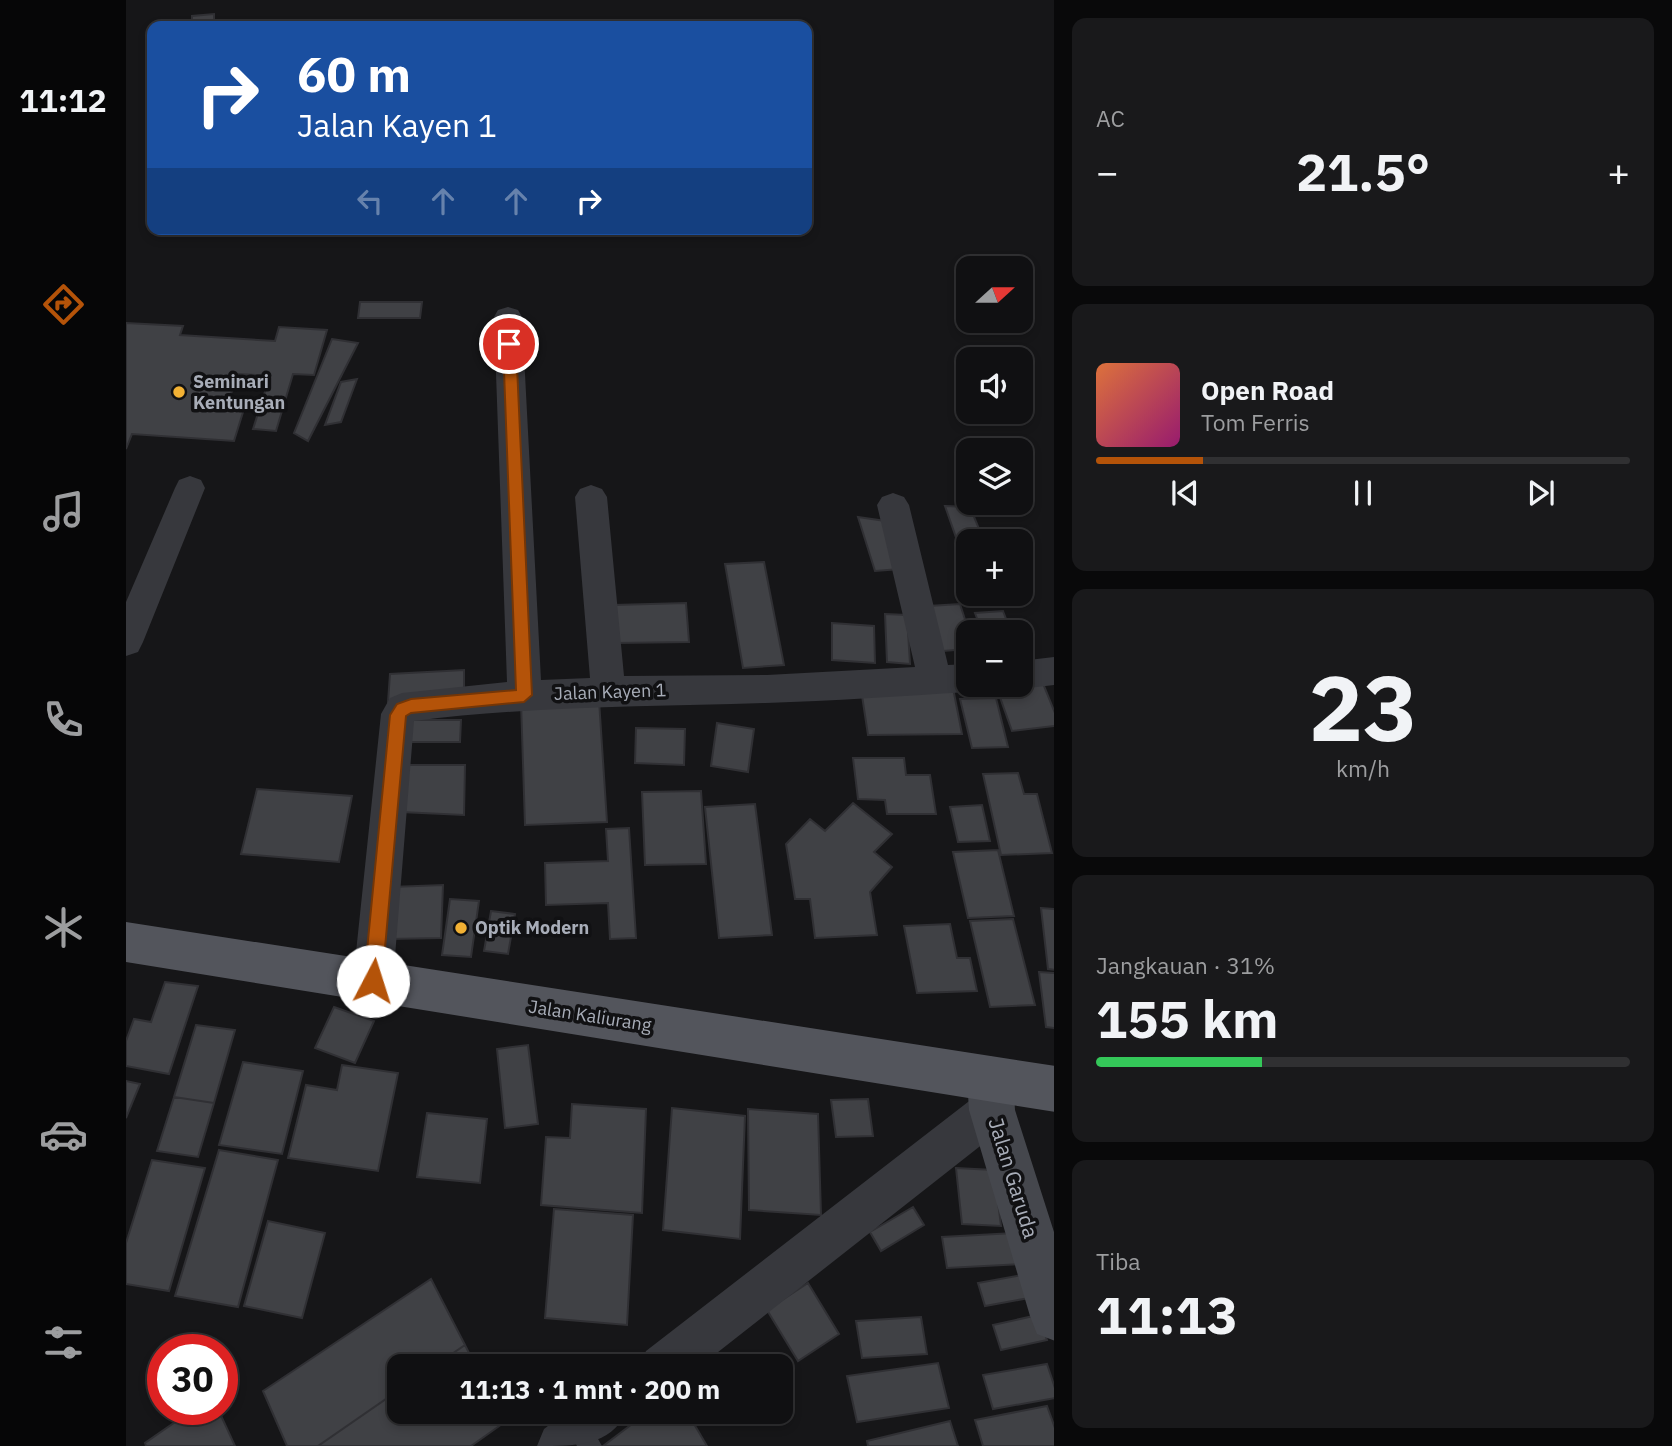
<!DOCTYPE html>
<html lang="id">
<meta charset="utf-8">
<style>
body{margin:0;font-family:"IBM Plex Sans",sans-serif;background:#19191b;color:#f1f3f6;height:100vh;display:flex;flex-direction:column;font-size:26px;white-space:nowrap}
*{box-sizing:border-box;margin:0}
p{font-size:23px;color:#9c9d9f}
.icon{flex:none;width:38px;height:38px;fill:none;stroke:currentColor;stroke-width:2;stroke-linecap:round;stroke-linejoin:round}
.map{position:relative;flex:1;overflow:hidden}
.panel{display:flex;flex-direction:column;gap:18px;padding:18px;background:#09090a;width:618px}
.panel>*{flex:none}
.guide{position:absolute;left:21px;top:21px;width:665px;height:214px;border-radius:14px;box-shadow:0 4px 10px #0003,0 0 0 2px #303032;background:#1a4fa0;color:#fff;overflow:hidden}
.needle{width:46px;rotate:69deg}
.buttons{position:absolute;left:830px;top:256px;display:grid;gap:14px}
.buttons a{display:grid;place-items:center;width:77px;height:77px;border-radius:14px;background:#101012;box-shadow:0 4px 10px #0003,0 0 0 2px #303032;font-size:35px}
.speed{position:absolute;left:21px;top:1334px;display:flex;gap:14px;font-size:35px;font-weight:700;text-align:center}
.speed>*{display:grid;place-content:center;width:91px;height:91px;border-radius:50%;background:#101012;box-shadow:0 4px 10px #0003,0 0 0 2px #303032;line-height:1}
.speed .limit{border:10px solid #d22;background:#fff;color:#111}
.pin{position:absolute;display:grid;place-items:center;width:60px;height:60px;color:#fff;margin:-30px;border:4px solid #fff;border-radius:50%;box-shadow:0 2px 7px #0007}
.me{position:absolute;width:77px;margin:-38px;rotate:5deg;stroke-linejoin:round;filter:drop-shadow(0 0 5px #0008)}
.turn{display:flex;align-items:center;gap:24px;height:147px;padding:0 35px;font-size:32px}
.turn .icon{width:91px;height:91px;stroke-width:2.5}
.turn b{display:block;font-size:49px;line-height:60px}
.lanes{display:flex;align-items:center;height:66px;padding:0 35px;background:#0003;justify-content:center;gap:35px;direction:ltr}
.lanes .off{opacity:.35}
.big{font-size:52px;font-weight:700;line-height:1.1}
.panel .widget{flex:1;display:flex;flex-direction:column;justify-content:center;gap:10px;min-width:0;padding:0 24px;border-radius:14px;background:#19191b}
.panel .dial{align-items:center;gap:0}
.dial b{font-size:91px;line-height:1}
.song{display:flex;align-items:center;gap:21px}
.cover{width:84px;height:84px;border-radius:10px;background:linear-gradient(135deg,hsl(20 70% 55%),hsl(320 70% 35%))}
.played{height:7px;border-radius:4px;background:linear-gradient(90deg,#b45309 20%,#303032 20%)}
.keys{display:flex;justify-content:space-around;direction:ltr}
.heat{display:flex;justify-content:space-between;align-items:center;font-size:38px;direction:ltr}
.charge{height:10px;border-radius:5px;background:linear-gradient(90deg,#34c759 31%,#303032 0)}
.trip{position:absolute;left:261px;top:1354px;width:406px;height:70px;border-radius:14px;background:#101012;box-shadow:0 4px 10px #0003,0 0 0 2px #303032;font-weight:700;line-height:70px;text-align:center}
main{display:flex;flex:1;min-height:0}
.menu{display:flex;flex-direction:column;width:126px;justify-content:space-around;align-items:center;background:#060607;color:#9c9d9f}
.menu .icon{width:49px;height:49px}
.menu .selected{color:#b45309}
.menu b{font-size:32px;color:#f1f3f6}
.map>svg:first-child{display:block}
</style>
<main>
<nav class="menu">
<b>11:12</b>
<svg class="icon selected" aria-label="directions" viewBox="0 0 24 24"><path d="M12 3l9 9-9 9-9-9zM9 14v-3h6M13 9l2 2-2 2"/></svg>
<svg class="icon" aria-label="music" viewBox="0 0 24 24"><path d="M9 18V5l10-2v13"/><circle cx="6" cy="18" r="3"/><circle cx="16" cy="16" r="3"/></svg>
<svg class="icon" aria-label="phone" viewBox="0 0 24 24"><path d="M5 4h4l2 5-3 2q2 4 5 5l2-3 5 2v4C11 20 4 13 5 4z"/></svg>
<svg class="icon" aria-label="climate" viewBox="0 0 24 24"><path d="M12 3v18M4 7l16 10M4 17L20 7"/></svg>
<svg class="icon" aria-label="car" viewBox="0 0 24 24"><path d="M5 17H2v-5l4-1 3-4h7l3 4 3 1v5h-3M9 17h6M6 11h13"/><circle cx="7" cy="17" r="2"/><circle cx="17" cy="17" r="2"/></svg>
<svg class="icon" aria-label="filters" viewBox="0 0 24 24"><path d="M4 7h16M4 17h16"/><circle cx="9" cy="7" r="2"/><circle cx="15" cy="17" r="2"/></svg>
</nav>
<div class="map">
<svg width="929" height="1446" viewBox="0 0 929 1446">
<rect width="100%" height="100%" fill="#161618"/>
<path fill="#404145" stroke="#303034" stroke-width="2" d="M88,14v12h-22v-10z
M234,302h62l-2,16h-62z
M0,323l57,3 -3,9 95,6 4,-14 48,3 -13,45 -21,-1 -17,57 -23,-2 17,-53 -32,-2 -12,34 18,1 -10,32 -102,-7 -6,15z
M206,339l26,4 -50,98 -14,-8z
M231,379l-16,43 -16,3 16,-43z
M819,506l25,1 14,34h-16v22h-3z
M732,517l34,5 8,47 -25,2z
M638,562l20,103 -41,3 -18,-104z
M560,603l3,39 -74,1 -1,-38z
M834,604l9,28 -1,17 -25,2 -14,-45z
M877,611l8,21h-29l-7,-19z
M759,614l22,1 3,49 -23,-2z
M706,623l42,3 1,37 -43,-3z
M338,670v29l-76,3 2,-28z
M916,681l13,32v13l-43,5 -16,-45z
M827,688l9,46 -94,1 -7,-46z
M870,698l12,49 -36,1 -12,-49z
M473,700l8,122 -82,3 -4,-123z
M280,720h55l-1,22h-55z
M591,723l37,6 -6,43 -37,-6z
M510,728l49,1 -1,36 -49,-2z
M727,758h51l2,17h24l6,39h-49l-2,-14 -27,-1z
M275,765h64l-1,50 -63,-3z
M892,773l6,21h13l15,59 -51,2 -18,-81z
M131,789l95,7 -13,66 -98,-8z
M575,791l5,73 -61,1 -3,-73z
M727,803l39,31 -18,18 18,15 -22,25 7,43 -62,3 -5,-39h-15l-9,-55 24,-25 15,12z
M629,804l17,131 -53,3 -14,-131z
M856,805l8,36 -32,1 -8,-35z
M503,828l7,110 -26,1 -2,-36 -62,2 -1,-42 63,-2 -2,-32z
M872,850l16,66 -46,2 -15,-66z
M317,885l-2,53 -53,1 3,-52z
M324,899l29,2 -8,56 -29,-2z
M915,908l14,1v61l-7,-1z
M365,911l24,3 -7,40 -24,-3z
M887,919l22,86 -45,2 -20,-86z
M824,924l7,34h13l7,33 -60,2 -13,-67z
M913,972l16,1v55l-9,-1z
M39,982l33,4 -29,88 -43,-8v-25l8,-22 17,3z
M208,1007l40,14 -19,42 -40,-15z
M70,1025l39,5 -21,73 -40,-6z
M402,1045l10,79 -33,4 -8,-79z
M117,1062l60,9 -21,83 -63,-9z
M216,1065l56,8 -20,98 -90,-13 18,-73 31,5z
M0,1081l14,3 -14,34z
M48,1097l40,6 -16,54 -41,-6z
M742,1099l5,37 -37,1 -5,-37z
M446,1104l74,5 -4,104 -101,-8 5,-68 24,1z
M546,1108l73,8 -5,123 -77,-9z
M622,1109l70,5 3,101 -72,-5z
M301,1113l60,6 -7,64 -63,-6z
M93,1150l59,10 -40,147 -63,-11z
M26,1160l53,8 -36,123 -43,-7v-41z
M830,1168l38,2 7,56 -39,-2z
M787,1207l11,18 -43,26 -11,-19z
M428,1209l79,6 -6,110 -82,-7z
M142,1221l57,12 -23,85 -58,-12z
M888,1233l7,31 -74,4 -5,-31z
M896,1275l7,23 -44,8 -7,-23z
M305,1279l34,66 -32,22h-34v23l-81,56h-31l-24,-55z
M682,1283l31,51 -41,27 -31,-51z
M912,1315l9,25 -46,10 -8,-25z
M795,1317l6,37 -65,4 -6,-37z
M339,1345l11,22h-43z
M812,1363l11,45 -92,14 -10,-46z
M921,1364l8,24v10l-62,11 -10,-34z
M273,1390v22h102l4,10 -34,24h-153z
M921,1406l8,22v18h-72l-8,-26z
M68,1409h24l17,37h-89l-1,-3z
M522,1412h39l20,34h-104z
M824,1421l8,25h-90l-1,-5z"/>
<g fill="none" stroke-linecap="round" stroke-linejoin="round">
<path fill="#37383d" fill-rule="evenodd" d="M455,1419l8,4 13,23h-25l-8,-15 4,-8z"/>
<path fill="#37383d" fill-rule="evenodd" d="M382,307l10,3 4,7 19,363 49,-2 -15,-181 5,-8 11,-4 11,4 5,8 17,179 143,-1 148,-8 -38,-162 5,-8 11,-4 11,4 5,8 39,160 20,-1v20h14l-2,4 -12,4c-67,4 -135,9 -202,11 -118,4 -235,3 -352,18l-21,260 -6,13 -14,6 -14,-6 -6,-13 28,-267 9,-16 12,-5 105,-11 -13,-365 4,-7z
M64,476l11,4 4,8 -62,154 -5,10 -12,4v-54l49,-114 4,-8z
M929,657v28l-35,4 -12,-4 12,-1v-23z
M866,1089l15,6 6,15 -6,15 -308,242h-60l7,-16 331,-256z
M440,1412h61c-18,34 -49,34 -90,34l7,-17z"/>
<path fill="#45474d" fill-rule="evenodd" d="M864,1056l16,7 7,16 2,31 40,125v106l-18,-7 -7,-18 -61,-206 -2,-31 7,-16z"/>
<path fill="#53555c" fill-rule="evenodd" d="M0,922l929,144v46l-929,-150z"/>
</g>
<path fill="#b45309" stroke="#753606" stroke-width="2" d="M383,339l7,5 16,351 -8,7 -113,11 -5,3 -24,265 -3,6 -6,3 -7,-3 -2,-6 26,-266 7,-11 14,-5 105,-9 -13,-346z"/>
<g fill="#f2b134" stroke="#111113" stroke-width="2.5">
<circle cx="53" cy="392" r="7"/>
<circle cx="335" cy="928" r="7"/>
</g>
<g text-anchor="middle" stroke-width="7" stroke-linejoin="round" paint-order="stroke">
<g font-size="18" font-weight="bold" fill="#a8adb8" stroke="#111113" text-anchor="start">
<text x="67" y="388">Seminari<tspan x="67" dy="21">Kentungan</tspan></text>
<text x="349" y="934">Optik Modern</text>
</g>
<g font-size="18" fill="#a8adb8" stroke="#111113">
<text transform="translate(484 692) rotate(-2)" y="6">Jalan Kayen 1</text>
<text transform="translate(464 1016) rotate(9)" y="6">Jalan Kaliurang</text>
</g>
<g font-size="21" fill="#a8adb8" stroke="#111113">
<text transform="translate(887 1178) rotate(73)" y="7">Jalan Garuda</text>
</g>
</g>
</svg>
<div class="buttons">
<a><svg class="needle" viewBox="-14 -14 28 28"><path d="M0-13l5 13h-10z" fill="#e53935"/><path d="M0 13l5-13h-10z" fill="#9c9d9f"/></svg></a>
<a><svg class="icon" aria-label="sound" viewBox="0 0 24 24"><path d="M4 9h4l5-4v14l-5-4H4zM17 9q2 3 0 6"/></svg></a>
<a><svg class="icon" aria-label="layers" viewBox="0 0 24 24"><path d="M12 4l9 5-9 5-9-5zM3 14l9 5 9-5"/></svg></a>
<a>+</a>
<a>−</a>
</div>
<div class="speed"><div class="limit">30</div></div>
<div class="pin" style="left:383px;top:344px;background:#d93025"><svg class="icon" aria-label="arrive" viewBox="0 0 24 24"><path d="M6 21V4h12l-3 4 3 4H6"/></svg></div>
<svg class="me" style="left:247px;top:981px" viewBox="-20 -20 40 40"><circle r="19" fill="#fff"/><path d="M0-13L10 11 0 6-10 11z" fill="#b45309"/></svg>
<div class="trip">11:13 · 1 mnt · 200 m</div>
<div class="guide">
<div class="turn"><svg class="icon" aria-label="right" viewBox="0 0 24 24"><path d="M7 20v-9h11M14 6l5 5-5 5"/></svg><div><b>60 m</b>Jalan Kayen 1</div></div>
<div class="lanes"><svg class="icon off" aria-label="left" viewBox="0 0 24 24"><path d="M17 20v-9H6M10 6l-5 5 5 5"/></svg><svg class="icon off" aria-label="ahead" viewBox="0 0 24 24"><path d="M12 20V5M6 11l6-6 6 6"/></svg><svg class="icon off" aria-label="ahead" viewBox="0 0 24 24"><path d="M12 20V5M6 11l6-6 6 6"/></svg><svg class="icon" aria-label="right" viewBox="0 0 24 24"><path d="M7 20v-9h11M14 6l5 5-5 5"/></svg></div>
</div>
</div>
<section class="panel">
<div class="widget"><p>AC</p>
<div class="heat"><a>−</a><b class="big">21.5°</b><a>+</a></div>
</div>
<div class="widget">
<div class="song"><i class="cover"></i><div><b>Open Road</b><p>Tom Ferris</p></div></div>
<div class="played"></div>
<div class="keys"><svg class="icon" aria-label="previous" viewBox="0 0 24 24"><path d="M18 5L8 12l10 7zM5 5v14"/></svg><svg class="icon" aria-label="pause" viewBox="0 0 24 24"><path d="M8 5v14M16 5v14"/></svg><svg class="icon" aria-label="next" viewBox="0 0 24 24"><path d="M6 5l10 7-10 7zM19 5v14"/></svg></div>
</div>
<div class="widget dial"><b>23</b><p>km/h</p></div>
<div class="widget"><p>Jangkauan · 31%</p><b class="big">155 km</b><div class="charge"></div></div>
<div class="widget"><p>Tiba</p><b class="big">11:13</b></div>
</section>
</main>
